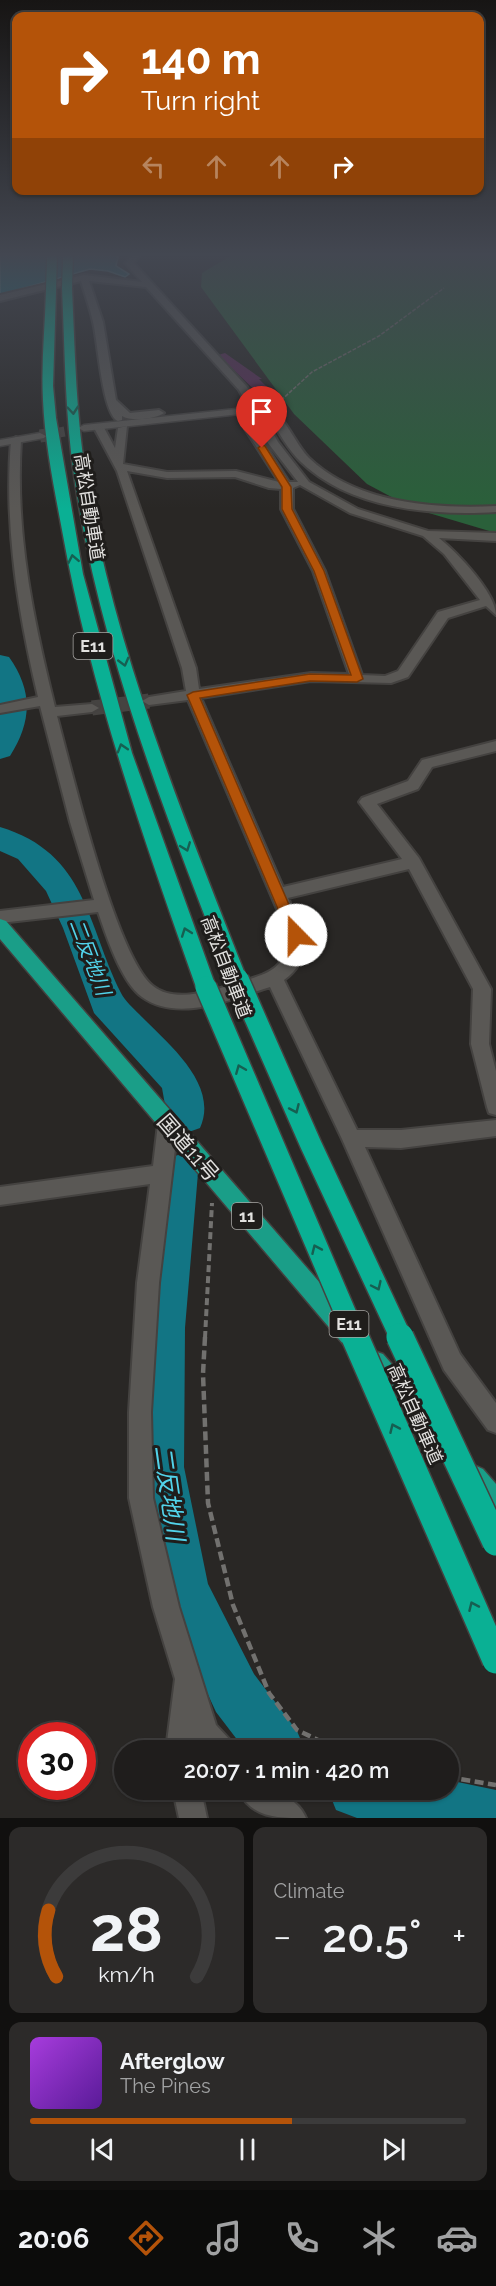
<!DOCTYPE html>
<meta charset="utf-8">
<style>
body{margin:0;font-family:Raleway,"Noto Sans JP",sans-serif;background:#2c2a29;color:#f1f3f6;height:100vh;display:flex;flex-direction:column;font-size:22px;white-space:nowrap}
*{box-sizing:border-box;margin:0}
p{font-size:20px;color:#a1a2a3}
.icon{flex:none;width:33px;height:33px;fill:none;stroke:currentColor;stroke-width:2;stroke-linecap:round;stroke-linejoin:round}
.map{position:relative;height:1818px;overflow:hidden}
.drawer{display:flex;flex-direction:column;gap:9px;padding:9px;background:#11100f;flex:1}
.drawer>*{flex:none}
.guide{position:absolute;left:12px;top:12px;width:472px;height:183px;border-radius:12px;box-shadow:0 2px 4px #0004,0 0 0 2px #3c3b3b;background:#b45309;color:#fff;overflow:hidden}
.speed{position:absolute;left:18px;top:1722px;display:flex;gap:12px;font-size:30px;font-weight:700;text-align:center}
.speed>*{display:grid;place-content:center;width:78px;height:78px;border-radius:50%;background:#1f1d1c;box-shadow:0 2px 4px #0004,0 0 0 2px #3c3b3b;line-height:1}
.speed .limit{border:9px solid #d22;background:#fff;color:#111}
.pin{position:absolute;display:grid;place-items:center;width:51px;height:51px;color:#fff;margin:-62px -26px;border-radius:50% 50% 50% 0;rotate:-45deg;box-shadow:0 0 6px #0007}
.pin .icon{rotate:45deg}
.me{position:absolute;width:66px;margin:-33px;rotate:338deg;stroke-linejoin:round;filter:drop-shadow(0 0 4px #0008)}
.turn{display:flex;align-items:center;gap:21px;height:126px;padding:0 30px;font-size:27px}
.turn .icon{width:78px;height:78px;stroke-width:2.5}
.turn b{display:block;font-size:42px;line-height:51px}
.lanes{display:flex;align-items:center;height:57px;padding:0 30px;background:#0003;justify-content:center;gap:30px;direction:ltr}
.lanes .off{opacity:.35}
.big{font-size:45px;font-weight:600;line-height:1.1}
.drawer .card{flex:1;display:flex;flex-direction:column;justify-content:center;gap:9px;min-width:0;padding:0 21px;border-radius:12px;background:#2c2a29}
.drawer .dial{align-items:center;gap:0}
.dial svg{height:156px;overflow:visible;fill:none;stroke:#3c3b3b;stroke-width:7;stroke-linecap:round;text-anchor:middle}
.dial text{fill:#f1f3f6;stroke:none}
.song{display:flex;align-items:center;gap:18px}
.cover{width:72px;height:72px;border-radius:9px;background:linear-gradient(135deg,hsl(280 70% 55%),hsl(270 70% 35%))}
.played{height:6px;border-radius:3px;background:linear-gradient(90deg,#b45309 60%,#3c3b3b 60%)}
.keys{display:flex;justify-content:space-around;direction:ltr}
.heat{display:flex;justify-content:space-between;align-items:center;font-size:33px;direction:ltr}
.drawer .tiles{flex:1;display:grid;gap:9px;grid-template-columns:1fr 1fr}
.card:last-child{grid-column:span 2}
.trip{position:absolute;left:114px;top:1740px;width:345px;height:60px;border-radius:30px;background:#1f1d1c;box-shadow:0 2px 4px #0004,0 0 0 2px #3c3b3b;font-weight:600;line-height:60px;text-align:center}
.menu{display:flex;height:96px;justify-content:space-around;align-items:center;background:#0c0c0b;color:#a1a2a3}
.menu .icon{width:42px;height:42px}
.menu .current{color:#b45309}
.menu b{font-size:27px;color:#f1f3f6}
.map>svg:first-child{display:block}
</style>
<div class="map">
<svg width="496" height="1818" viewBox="0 0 496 1818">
<rect width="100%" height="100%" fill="#292725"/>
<path fill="#2a603a" d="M232,255h264v278l-84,-25 -45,-24 -73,-70 -93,-127 1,-14z"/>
<path fill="#127584" stroke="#50959f" stroke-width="1.5" d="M0,255h112l6,2 -2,9 13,8 -4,3 -17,-6 -18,-2 -90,26z"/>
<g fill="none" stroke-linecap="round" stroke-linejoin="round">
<path fill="#127584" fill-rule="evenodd" d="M0,655l9,2c24,34 23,64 1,99l-10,3z
M0,827c87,26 87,98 121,166 4,8 12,15 18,21 27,28 81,70 61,114l-14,5 -14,-5 -5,-12 -5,-28 -68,-75 -31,-85 -17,-37 -28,-32 -18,-8z
M178,1155l14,5 6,13 -13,155 -1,139 24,117 46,90 43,57 8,19h-60l-29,-38 -57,-123 -23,-122 5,-139 17,-155 6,-13z
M448,1780l48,10v28h-139l-21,-8 -8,-20h120z"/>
</g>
<path fill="#582d55" d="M225,353l37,26h-3l13,13 -6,2 3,2 -10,2 -2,-2 3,-1 -42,-40z"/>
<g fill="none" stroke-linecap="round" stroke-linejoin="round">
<path stroke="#454341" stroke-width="15" stroke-dasharray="15 8" stroke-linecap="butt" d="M92,708l57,-7"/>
<path stroke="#454341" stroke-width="10" stroke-dasharray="10 5" stroke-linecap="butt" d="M40,436l44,-8"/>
<path stroke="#454341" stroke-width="13" stroke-dasharray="13 7" stroke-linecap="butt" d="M40,436l7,-1"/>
<g stroke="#444240" stroke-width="4">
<path id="minor" d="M132,255h8l-6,8 113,124 12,21c4,1 13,2 17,5 9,6 22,34 33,45 47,45 125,51 187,48v6c-64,4 -146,-3 -195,-50 -13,-12 -22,-30 -32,-45l-6,-2 15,27 31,40 49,27 70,22 68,2v8l-57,-3c18,14 57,55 57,77l-10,-9 -38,12 -40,59 -17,6 -80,-2 -110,17 82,189 119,-28 -40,-53 -3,-4 3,-4 46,-17 14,-21 74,-19v10l-64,16 -14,22 -41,15 42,54 72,131 -2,55 7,27v44l-7,-2 -2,-6 -16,-63 2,-55 -64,-120 -121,29c13,29 29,58 -4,82l73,150h44l95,-10v16l-95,12 -36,-1 95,207 36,49v30l-8,-3 -44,-60 -102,-231 -72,-152c-38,12 -92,36 -128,10 -21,-15 -36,-62 -44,-85l-98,11v-12l94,-11 -24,-78 -30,-116 -40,7v-8l38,-8c-20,-85 -34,-169 -27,-257l5,-3 5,3c-6,92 12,179 34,267l37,-3 7,4 -7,4 -35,4c14,52 59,241 96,270 22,18 61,4 84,-3 31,-10 49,-12 51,-48l-100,-235 -39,5 -7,-4 7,-4 37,-6 -4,-23 -65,-197 -24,-45 9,-2 13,24 3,-20 9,-2 -4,38 44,8 69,-1 43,11 -34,-53 9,-2 35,55h9l-30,-39 -29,-53 -93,-103 -57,-6 14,41 13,78 14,13 29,-3 5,3c-8,6 -33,9 -42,3v4l-4,1c-16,-7 -20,-80 -25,-99 -3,-14 -8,-27 -12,-41l-81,20v-6l84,-20 58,7 -17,-19zM127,471l40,7 68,-1 34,11 12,1v20l32,62 36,103 -38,-1 -112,16 -3,-21zM300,485l50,28 73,23 21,18 36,46 -42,12 -40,59 -13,5 -23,-1 -37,-104 -32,-62v-21z
M168,1116l7,2 3,6 -19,159 -8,129 2,86 26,109 37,118 14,15 3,10h-31l-8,-10 -1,10h-27l9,-71 -22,-72 -24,-109v-86l8,-129 13,-99 -150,21v-18l153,-21 5,-42 3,-6z
M173,1790h28l6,28h-28z
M238,1790c24,-3 57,2 68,28 -30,0 -54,0 -68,-28z"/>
</g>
<g stroke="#444240" stroke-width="3">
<path id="tertiary" d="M255,407l6,3 -2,2 -175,19 -6,-3 6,-3z
M40,433l6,3 -2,2 -44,8v-6z"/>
</g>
<g stroke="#444240" stroke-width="3">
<path id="trunk" d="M0,919l6,2 354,408 4,8 -4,8 -8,4 -8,-4 -344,-406z
M374,1351l9,3 66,76 4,9 -4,9 -9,4 -9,-4 -66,-76 -3,-9 3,-9z
M474,1465l9,4 13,15v33c-15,-6 -29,-24 -35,-39l4,-9z"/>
</g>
<g stroke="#444240" stroke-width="3">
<path id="motorway" d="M67,285l5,3c3,65 4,131 15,195 29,171 97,335 160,496l-2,5 -7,3 -7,-3 -2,-5c-62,-161 -128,-326 -154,-497 -10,-64 -10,-129 -13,-194z
M51,288l5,3 -3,95 3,32 27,156 49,179 84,234 -3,5 -7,3 -7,-3 -3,-5c-53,-150 -106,-300 -134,-457 -8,-43 -17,-86 -19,-130 -2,-36 2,-73 3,-109z"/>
</g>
<path stroke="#72716f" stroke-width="1.5" stroke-dasharray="4 1.5" stroke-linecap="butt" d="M277,404l35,-32 67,-36 65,-48"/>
<path stroke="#72716f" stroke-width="4" stroke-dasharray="7 4" stroke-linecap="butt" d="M205,1338l7,-135"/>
<path stroke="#72716f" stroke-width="4.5" stroke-dasharray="9 4.5" stroke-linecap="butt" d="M205,1337l-2,37 5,129 25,102 36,88 28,37 42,20
M448,1777l48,8"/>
<use href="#minor" fill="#5a5855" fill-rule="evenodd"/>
<use href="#tertiary" fill="#5a5855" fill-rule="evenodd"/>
<use href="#trunk" fill="#1a9e88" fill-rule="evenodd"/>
<use href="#motorway" fill="#0ab094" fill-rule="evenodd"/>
<g stroke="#444240" stroke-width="12" stroke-linecap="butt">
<path id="motorway-bridge-far2" d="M67,288l1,-33
M51,291l1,-36"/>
</g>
<g stroke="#444240" stroke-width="24" stroke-linecap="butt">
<path id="motorway-bridge-far1" d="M238,979l73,166 90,193
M206,987l150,351"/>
</g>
<g stroke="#444240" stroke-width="30" stroke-linecap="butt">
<path id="motorway-bridge" d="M355,1337l141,323
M400,1337l96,205"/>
</g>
<use href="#motorway-bridge-far2" stroke="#0ab094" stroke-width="10"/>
<use href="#motorway-bridge-far1" stroke="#0ab094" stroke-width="21"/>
<use href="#motorway-bridge" stroke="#0ab094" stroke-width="27"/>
</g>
<defs><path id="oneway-chevron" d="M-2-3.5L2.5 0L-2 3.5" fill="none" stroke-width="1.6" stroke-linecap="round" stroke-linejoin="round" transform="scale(1.5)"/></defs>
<g stroke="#165f51">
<use href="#oneway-chevron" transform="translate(73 410) rotate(85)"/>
<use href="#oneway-chevron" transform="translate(73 559) rotate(-101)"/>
<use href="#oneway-chevron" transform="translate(124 662) rotate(75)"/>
<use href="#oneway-chevron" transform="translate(122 748) rotate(-107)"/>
<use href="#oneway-chevron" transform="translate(186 847) rotate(69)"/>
<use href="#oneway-chevron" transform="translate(186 932) rotate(-110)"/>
<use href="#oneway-chevron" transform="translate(240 1069) rotate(-112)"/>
<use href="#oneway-chevron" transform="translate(295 1109) rotate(66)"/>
<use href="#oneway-chevron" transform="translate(316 1249) rotate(-114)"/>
<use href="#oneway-chevron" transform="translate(377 1286) rotate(65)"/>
<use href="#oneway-chevron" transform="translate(394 1428) rotate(-114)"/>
<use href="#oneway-chevron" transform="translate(473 1606) rotate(-114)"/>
</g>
<linearGradient id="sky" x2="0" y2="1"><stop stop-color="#171514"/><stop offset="0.5" stop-color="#434751"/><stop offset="1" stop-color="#434751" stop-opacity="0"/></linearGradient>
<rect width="496" height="509" fill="url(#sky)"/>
<path fill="#b45309" stroke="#753606" stroke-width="1.5" d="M262,445l3,1 26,41 1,22 32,62 39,108 -6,3 -47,-1 -110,17 102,237 -6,5 -7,-5 -102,-240 6,-3 117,-18 41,1 -37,-104 -32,-62v-22l-24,-39z"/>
<g text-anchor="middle" stroke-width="6" stroke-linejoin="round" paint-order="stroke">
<g fill="#1f1d1b" stroke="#a8a6a4" stroke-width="1.5">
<rect x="73.5" y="633" width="39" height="26" rx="4.5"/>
<rect x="232" y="1203" width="30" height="26" rx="4.5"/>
<rect x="329.5" y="1311" width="39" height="26" rx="4.5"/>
</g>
<g font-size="16" font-weight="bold" fill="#e2e1df">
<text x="93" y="652">E11</text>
<text x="247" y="1222">11</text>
<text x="349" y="1330">E11</text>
</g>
<g font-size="18" fill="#e2e1df" stroke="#1f1d1b">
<text transform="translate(89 507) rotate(81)" y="6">高松自動車道</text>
<text transform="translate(226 967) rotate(69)" y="6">高松自動車道</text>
<text transform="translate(415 1414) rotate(66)" y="6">高松自動車道</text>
</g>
<g font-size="20" font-style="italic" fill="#52d3ea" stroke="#1f1d1b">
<text transform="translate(90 957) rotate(69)" y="7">二反地川</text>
</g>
<g font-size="21" fill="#e2e1df" stroke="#1f1d1b">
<text transform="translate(188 1148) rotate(49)" y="7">国道11号</text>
</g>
<g font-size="24" font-style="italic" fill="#52d3ea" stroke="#1f1d1b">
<text transform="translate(169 1493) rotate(82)" y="8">二反地川</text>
</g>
</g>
</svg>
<div class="speed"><div class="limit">30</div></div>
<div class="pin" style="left:262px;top:448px;background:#d93025"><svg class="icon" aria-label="arrive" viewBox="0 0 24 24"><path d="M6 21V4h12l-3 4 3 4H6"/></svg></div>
<svg class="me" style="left:296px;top:935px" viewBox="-20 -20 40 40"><circle r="19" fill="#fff"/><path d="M0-13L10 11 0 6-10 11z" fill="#b45309"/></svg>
<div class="trip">20:07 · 1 min · 420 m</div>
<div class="guide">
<div class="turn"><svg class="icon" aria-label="right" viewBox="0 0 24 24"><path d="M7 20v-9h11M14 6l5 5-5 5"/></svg><div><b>140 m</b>Turn right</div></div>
<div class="lanes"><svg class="icon off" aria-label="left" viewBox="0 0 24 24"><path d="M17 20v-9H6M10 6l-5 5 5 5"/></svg><svg class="icon off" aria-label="ahead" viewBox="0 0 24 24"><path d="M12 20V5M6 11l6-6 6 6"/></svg><svg class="icon off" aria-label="ahead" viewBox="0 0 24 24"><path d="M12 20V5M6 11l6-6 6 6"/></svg><svg class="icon" aria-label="right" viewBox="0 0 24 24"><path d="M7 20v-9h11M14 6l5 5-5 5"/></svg></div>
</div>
</div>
<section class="drawer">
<div class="tiles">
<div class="card dial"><svg viewBox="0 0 100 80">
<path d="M14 69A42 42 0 1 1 86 69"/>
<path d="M14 69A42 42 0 0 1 10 35" stroke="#b45309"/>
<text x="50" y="56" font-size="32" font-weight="700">28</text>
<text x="50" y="72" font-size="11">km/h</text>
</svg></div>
<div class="card"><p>Climate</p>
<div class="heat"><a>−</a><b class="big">20.5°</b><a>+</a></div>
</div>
<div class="card">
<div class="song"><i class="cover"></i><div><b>Afterglow</b><p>The Pines</p></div></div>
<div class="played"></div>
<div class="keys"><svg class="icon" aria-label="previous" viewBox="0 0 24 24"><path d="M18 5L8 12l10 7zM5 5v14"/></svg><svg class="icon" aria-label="pause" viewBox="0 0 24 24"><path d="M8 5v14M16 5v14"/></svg><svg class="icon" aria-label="next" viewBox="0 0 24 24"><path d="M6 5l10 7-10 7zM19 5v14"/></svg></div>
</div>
</div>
</section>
<nav class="menu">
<b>20:06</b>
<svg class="icon current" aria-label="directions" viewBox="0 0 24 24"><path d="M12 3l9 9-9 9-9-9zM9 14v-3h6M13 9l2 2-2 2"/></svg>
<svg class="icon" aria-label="music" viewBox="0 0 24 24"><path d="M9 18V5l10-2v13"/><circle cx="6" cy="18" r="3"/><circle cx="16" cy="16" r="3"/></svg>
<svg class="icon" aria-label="phone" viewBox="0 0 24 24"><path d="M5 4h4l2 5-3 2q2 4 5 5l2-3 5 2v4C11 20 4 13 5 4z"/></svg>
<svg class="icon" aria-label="climate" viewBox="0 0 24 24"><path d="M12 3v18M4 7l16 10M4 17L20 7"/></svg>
<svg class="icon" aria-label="car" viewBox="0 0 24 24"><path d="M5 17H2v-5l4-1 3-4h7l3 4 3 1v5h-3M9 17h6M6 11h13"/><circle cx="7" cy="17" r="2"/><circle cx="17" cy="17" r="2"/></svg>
</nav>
